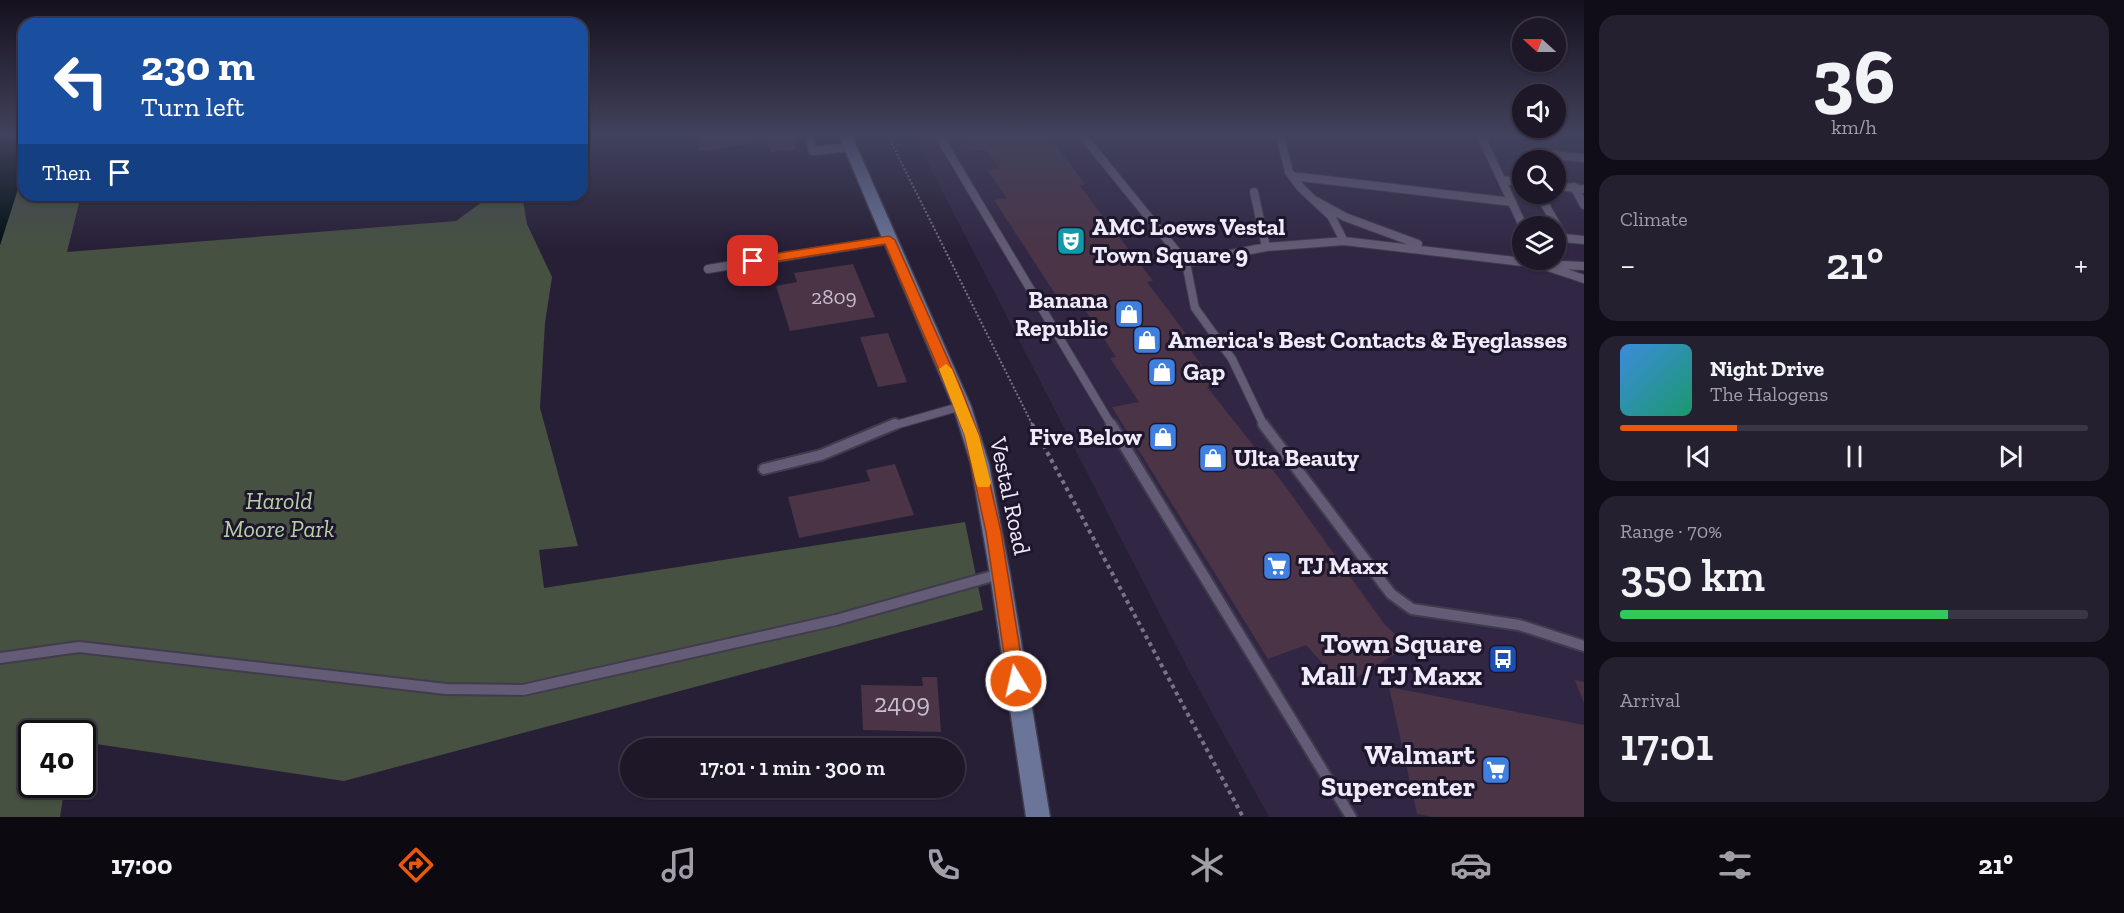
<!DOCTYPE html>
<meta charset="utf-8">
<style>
body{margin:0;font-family:"Zilla Slab",serif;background:#252030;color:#f1f3f6;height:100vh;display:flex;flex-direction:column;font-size:22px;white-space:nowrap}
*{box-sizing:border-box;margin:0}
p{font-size:20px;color:#a09fa8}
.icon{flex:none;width:33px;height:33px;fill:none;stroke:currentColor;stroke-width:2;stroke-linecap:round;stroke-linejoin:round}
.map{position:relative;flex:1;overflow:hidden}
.panel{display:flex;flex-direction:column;gap:15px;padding:15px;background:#100d16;width:540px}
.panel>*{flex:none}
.top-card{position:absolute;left:18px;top:18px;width:570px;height:183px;border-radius:18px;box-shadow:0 2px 4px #0004,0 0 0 2px #3b3645;background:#1a4fa0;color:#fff;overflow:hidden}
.needle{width:39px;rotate:291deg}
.controls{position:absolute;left:1512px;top:18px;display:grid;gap:12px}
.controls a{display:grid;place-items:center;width:54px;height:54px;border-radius:50%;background:#1d1728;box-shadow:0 2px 4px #0004,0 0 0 2px #3b3645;font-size:30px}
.speed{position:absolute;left:18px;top:720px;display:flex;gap:12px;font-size:30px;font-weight:700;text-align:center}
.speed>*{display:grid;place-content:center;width:78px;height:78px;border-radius:50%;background:#1d1728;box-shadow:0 2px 4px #0004,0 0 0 2px #3b3645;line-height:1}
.speed .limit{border:3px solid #111;border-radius:9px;background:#fff;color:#111}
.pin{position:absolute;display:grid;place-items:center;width:51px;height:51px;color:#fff;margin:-26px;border-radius:12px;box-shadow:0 3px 9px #0006}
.me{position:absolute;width:66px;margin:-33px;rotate:351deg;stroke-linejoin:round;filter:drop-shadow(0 0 4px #0008)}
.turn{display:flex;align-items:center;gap:21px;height:126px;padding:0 24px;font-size:27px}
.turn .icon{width:78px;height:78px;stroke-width:2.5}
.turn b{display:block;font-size:42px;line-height:51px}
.then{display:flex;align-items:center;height:57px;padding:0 24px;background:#0003;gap:12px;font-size:22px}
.big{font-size:45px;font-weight:600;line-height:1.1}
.panel .widget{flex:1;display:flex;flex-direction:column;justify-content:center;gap:9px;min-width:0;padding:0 21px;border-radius:18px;background:#252030}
.panel .dial{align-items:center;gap:0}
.dial b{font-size:78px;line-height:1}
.song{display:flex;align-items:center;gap:18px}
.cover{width:72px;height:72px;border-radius:9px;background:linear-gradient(135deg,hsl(210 70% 55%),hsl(160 70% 35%))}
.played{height:6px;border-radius:3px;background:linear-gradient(90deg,#ea580c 25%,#3b3645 25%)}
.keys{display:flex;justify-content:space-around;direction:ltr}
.heat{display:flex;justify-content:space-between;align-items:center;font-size:33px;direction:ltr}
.charge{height:9px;border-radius:4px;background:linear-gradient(90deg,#34c759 70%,#3b3645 0)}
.trip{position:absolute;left:620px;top:738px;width:345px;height:60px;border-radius:30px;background:#1d1728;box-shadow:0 2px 4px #0004,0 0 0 2px #3b3645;font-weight:600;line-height:60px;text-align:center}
.dock{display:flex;height:96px;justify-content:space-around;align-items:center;background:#0c0910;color:#a09fa8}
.dock .icon{width:42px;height:42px}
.dock .on{color:#ea580c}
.dock b{font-size:27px;color:#f1f3f6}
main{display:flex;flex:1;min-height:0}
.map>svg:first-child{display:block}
</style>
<main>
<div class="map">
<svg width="1584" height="817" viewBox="0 0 1584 817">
<rect width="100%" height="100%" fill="#271f36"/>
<path fill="#312744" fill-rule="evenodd" d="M914,136h599l71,7v674h-315l-82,-150zM1522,160h34v34h-34zM1522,226h34v34h-34z"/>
<path fill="#475141" d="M24,170v25h57l-14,57 389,-31 30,-22 1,-4h35l5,29 25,53 -7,46 -5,85 38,138 -39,4 5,38 421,-66 18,88 -639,171 -261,-39 -1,-8h-50v50l33,1 -5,32h-60v-572z"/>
<path fill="#000f10" d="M0,136h24v34l-24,75z"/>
<path fill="#4a3446" d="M696,136h101l2,4 -6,1 3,8 -26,3 -3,-10 -67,9z
M962,136h91v6l32,42 -6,1 74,96 -6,1 45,60 -7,1 32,42 -10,2 76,96 102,142 23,21 -65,40 -37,-41 -38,14 -156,-252 27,-5 -29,-44 6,-1 -38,-58 -17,4 -67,-103 13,-2 -20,-28 13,-1 -13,-18 -26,-3z
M853,264l22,53 -85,14 -14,-45 21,-4 -3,-9z
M888,333l19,49 -29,5 -18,-50z
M895,464l19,51 -115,23 -11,-41 82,-16 -4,-11z
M922,677h15l4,55 -78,-2 -2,-45 62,1z
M1575,680l9,2v21z
M1389,687l195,38v92h-152l-15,-3z"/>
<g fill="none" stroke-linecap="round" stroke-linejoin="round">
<g stroke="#413b4e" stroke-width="10">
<path id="lane-far1" d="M809,136l4,15 36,-4
M939,136l173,290
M1083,136l103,127 9,45 37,51 32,67
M1280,136l9,36 12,16 30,28 13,25
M1481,136l42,90
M1524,160l6,-7 54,5
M1292,176l220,26
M1502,180l20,2
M1556,186l28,3
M1574,187l10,18
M1254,192l12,55
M1539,194l25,44 20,2
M1316,201l29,16 73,27
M1186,263l80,-16 78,-6 196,23 44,2
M1545,266l39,13
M708,269l181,-29
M892,426l70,-20"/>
</g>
<g stroke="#413b4e" stroke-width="14">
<path id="lane" d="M1111,424l240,393
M1263,424l128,170 21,15 107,16 65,21
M764,469l57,-14 74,-31
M0,658l79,-11 367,42 77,1 313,-70 164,-46"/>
</g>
<g stroke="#413b4e" stroke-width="3">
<path id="secondary" d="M839,136h13l119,270 18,58 21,110 40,243h-24l-36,-243 -19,-110 -18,-58z"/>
</g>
<path stroke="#797286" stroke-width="2" stroke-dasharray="2 2" stroke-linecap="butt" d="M888,136l145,290"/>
<path stroke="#797286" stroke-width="4" stroke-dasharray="4 4" stroke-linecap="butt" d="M1032,424l211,393"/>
<use href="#lane-far1" stroke="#645c76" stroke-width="8"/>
<use href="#lane" stroke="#645c76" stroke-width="10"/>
<use href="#secondary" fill="#6a7599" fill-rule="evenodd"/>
</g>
<linearGradient id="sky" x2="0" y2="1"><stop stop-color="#15111e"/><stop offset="0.54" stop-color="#41425d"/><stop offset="1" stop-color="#41425d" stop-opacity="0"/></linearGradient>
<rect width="1584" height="250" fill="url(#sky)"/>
<path fill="#ea580c" stroke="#983908" stroke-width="1.5" d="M889,236l6,4 67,151 17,45 22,96 24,149 -3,5 -6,3 -6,-3 -2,-5 -22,-149 -21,-96 -17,-45 -63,-147 -132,21 -6,-4 6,-4z"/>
<path fill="#f59e0b" d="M946,364l6,5 27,67 12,47 -2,4h-11l-2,-4 -11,-47 -26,-67z"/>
<defs>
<g id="theatre-square" transform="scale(1.5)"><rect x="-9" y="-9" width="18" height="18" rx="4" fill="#0f9aa8" stroke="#1e162c"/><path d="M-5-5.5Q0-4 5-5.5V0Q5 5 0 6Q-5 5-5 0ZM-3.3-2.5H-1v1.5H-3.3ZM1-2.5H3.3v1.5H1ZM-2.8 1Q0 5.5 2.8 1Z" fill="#fff"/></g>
<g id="shop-square" transform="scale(1.5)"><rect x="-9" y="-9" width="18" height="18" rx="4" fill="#3f7fe0" stroke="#1e162c"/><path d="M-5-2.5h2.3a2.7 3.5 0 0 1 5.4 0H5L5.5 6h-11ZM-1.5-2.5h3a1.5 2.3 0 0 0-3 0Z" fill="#fff"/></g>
<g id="supermarket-square" transform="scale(1.5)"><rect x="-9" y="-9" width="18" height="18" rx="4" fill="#3f7fe0" stroke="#1e162c"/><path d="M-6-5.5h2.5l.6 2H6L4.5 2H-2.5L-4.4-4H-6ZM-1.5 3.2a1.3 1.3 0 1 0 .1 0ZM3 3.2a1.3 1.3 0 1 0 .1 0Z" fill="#fff"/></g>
<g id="bus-square" transform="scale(1.5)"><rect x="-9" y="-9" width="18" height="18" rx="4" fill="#1a4fb4" stroke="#1e162c"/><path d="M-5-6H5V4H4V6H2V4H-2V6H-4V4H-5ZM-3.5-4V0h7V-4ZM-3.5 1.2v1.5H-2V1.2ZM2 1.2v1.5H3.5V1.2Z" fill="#fff"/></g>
</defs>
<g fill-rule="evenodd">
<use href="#theatre-square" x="1071" y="241"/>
<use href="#shop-square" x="1129" y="314"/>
<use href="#shop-square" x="1147" y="340"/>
<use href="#shop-square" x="1162" y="372"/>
<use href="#shop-square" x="1163" y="437"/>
<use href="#shop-square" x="1213" y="458"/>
<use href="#supermarket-square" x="1277" y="566"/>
<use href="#bus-square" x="1503" y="659"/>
<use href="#supermarket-square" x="1496" y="770"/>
</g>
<g text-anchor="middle" stroke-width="6" stroke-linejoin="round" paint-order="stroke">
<g font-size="21" fill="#c6bdce">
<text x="834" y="304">2809</text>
</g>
<g font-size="24" font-weight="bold" fill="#f0ebfb" stroke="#1e162c" text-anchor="start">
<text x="1092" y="235">AMC Loews Vestal<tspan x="1092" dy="28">Town Square 9</tspan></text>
<text x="1108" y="308" text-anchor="end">Banana<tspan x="1108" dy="28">Republic</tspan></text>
<text x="1168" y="348">America's Best Contacts &amp; Eyeglasses</text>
<text x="1183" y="380">Gap</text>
<text x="1142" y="445" text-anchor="end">Five Below</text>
<text x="1234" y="466">Ulta Beauty</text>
<text x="1298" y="574">TJ Maxx</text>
</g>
<g font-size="24" fill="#f0ebfb" stroke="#1e162c">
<text transform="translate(1010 496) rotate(78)" y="8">Vestal Road</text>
</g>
<g font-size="24" font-style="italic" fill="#b6d1a2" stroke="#1e162c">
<text x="279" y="509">Harold<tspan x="279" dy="28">Moore Park</tspan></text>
</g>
<g font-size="26" fill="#c6bdce">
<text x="902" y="712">2409</text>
</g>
<g font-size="28" font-weight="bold" fill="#f0ebfb" stroke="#1e162c" text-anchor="end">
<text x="1482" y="653">Town Square<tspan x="1482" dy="32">Mall / TJ Maxx</tspan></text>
<text x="1475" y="764">Walmart<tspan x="1475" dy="32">Supercenter</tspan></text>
</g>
</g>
</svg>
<div class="controls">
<a><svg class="needle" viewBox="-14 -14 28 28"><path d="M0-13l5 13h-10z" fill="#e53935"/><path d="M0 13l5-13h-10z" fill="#a09fa8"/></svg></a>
<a><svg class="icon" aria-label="sound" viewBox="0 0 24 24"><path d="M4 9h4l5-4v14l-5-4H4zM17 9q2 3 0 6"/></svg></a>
<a><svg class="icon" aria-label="search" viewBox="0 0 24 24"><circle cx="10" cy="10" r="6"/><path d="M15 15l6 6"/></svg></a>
<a><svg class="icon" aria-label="layers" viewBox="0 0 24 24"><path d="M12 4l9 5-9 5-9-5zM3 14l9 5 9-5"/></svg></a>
</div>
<div class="speed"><div class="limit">40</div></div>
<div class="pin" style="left:753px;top:261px;background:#d93025"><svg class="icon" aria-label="arrive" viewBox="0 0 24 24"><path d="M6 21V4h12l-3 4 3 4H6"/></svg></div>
<svg class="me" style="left:1016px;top:681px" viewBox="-20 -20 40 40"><circle r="17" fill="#ea580c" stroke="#fff" stroke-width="3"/><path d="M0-11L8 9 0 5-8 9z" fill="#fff"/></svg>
<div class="trip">17:01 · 1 min · 300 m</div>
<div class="top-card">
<div class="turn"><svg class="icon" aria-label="left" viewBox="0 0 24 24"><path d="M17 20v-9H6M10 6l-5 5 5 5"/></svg><div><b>230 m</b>Turn left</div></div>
<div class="then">Then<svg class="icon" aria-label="arrive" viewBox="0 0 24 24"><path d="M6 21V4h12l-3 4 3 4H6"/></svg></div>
</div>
</div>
<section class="panel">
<div class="widget dial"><b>36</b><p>km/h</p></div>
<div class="widget"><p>Climate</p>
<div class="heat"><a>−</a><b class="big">21°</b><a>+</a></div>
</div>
<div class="widget">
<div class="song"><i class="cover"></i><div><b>Night Drive</b><p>The Halogens</p></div></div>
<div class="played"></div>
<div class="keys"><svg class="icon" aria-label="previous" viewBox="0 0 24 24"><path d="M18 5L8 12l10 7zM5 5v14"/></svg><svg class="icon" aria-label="pause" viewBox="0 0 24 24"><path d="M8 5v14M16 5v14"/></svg><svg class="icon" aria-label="next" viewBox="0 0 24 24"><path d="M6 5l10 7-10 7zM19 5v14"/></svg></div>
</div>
<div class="widget"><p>Range · 70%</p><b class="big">350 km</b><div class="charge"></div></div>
<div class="widget"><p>Arrival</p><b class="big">17:01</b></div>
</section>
</main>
<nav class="dock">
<b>17:00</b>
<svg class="icon on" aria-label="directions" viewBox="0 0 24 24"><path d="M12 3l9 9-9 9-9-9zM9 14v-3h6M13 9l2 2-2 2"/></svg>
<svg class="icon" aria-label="music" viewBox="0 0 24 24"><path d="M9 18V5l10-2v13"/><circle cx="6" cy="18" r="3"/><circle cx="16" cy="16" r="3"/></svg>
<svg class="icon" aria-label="phone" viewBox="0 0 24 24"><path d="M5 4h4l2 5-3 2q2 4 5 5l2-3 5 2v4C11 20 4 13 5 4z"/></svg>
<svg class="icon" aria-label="climate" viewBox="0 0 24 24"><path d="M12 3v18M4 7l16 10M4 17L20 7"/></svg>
<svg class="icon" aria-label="car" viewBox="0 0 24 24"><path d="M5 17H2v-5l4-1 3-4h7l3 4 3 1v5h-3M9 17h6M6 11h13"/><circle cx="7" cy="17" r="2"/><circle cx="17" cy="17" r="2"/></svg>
<svg class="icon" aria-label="filters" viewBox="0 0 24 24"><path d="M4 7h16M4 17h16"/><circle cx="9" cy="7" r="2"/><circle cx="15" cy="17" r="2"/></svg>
<b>21°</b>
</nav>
